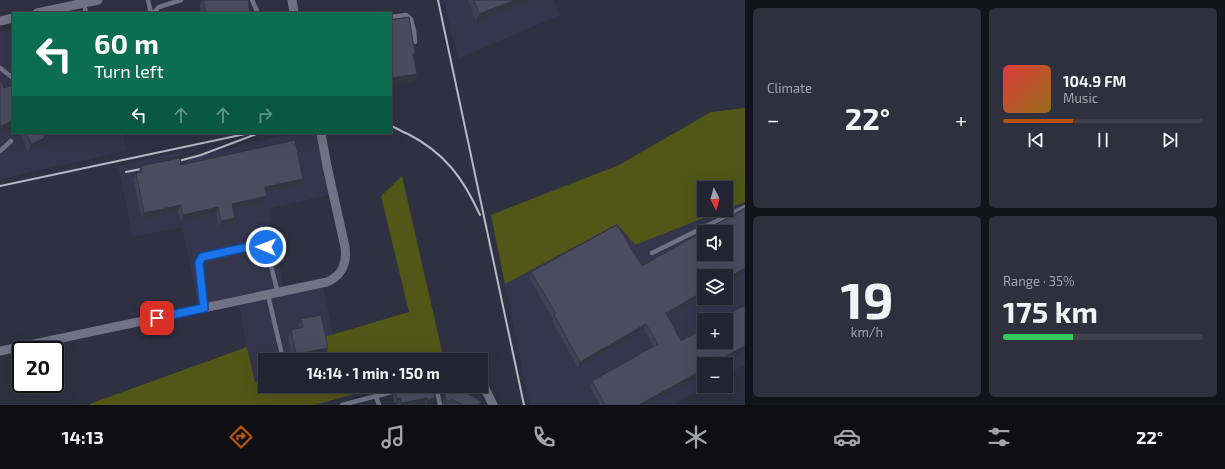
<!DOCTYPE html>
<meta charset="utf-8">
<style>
body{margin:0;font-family:"Exo 2",sans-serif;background:#2f303d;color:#f1f3f6;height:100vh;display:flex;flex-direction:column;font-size:15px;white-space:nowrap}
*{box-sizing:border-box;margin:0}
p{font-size:13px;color:#a3a4ab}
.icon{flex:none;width:22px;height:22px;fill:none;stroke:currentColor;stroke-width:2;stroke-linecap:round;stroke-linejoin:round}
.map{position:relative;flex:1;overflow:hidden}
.panel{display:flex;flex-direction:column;gap:8px;padding:8px;background:#13141b;width:480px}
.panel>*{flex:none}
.hud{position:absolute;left:12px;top:12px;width:380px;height:122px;border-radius:0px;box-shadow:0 4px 16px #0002,0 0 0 1px #40414d;background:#0b6e4f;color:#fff;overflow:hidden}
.needle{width:26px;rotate:174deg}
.buttons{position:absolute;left:697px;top:181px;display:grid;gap:8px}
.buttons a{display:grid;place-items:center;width:36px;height:36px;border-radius:0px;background:#232431;box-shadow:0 4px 16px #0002,0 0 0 1px #40414d;font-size:20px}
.speed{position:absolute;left:12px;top:341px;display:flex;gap:8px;font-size:20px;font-weight:700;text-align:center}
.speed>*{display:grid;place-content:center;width:52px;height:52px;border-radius:50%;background:#232431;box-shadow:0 4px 16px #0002,0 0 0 1px #40414d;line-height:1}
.speed .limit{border:2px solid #111;border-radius:6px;background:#fff;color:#111}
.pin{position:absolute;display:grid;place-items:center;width:34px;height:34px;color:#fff;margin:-17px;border-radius:8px;box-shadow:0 2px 6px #0006}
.me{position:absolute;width:44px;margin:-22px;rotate:271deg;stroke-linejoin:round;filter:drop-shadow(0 0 3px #0008)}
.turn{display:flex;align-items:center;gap:14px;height:84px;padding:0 16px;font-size:18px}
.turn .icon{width:52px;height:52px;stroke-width:2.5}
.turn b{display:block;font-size:28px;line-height:34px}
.lanes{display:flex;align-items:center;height:38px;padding:0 16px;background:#0003;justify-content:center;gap:20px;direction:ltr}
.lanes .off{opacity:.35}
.big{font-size:30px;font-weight:700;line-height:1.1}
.panel .tile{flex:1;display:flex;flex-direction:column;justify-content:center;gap:6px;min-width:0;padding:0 14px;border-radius:6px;background:#2f303d}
.panel .dial{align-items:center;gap:0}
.dial b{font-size:52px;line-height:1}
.song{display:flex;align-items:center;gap:12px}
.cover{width:48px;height:48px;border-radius:6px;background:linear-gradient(135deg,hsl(0 70% 55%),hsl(40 70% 35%))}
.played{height:4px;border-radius:2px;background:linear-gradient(90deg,#b45309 35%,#40414d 35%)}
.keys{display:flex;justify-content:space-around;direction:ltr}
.heat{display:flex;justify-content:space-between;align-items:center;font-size:22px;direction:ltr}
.charge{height:6px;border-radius:3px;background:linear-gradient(90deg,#34c759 35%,#40414d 0)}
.panel .tiles{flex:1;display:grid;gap:8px;grid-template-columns:repeat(2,1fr)}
.trip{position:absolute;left:258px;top:353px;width:230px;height:40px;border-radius:0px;background:#232431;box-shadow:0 4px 16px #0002,0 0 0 1px #40414d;font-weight:700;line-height:40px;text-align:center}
.menu{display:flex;height:64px;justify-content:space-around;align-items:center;background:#0e0e14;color:#a3a4ab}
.menu .icon{width:28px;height:28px}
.menu .on{color:#b45309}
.menu b{font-size:18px;color:#f1f3f6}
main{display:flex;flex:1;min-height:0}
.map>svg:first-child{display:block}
</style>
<main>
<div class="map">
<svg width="745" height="405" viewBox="0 0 745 405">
<rect width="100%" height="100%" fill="#2f3041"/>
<path fill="#35354d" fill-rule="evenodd" d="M443,0h111l6,15 -102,44z
M13,30v103h110l3,18 -126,28v-147z
M293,133h27l13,61 -65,15 17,86 38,-8 10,47 -9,3 2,23h-61v21l-11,2 -15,-78 -39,7 -18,-85 -49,10 -15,-71 84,-19 -71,26z
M745,202v163l-19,10v-11h-22v22h3l-34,19h-143l-25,-121 112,-60 18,21zM704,232h22v22h-22zM704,276h22v22h-22zM704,320h22v22h-22z"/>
<path fill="#515717" d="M745,108v94l-19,7v-21h-22v22h20l-89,35 -18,-21 -112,60 -14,-69 128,-50 92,-53z
M402,176l42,184h-118l-2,-23 85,-25 -28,-116z
M247,347l8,36 10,-2v5h119l-70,19h-225l3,-2z"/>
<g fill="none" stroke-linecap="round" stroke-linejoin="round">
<path stroke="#717286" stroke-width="4.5" d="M148,0l3,13
M252,0l6,13
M84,3l2,10
M153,13l6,-6 22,-7
M391,17l15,-2 5,4 3,12 1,11
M0,68l13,10
M0,151l11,-10
M652,253l93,-46
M268,295l15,64
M204,308l-5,-45 3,-6 59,-13 5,3 12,46
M436,386l4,19
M376,396l3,9
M342,405l73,-19"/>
<path stroke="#717286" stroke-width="9" d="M292,0l2,13
M37,13l61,-13
M0,21l13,-3
M0,351l327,-69c16,-7 20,-19 18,-35l-18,-81 -6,-33
M481,380l12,25"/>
<path stroke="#b6b7c5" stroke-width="2" d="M438,0l86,405
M391,126c6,2 11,6 17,8 37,19 55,44 72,81
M171,163l30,-8 58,-22
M126,172l25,-5
M0,186l250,-53"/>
</g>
<path fill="#404152" d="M202,0h46l2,13h-49l-1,-8z
M468,0h65l-57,22z
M20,133h23l-1,13 -14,6z
M181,165l120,20 -35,8 -1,9 -32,7 2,9 -3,6 -13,3 -3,-14 -35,8 -3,-10 -36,8 -9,-40 3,-6h2l3,-7z
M745,208v65l-19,11v-8l-58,41 -20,88h-48l-10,-18 2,-6 62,-35 -10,-16 -66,38 -26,-47 1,-2 -24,-41 2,-6 111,-6z
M301,319l24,37 -20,4h-13l-4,-22 3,-8 8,-2 -1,-1z
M423,386l10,18 -4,1h-4v-1l-6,1h-22v-1l-2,1 -2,-7 2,-6z
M445,394l36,7 -2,4h-36v-5z"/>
<path fill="#343542" d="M515,0h18l-57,22 3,-8z
M417,74l-3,8 -23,4v-8z
M13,121v7l-13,5v-4l1,-3z
M45,138l-3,8 -14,6 3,-8z
M303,179l-2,6 -38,8 2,-6z
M267,196l-2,6 -36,8 3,-6z
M181,205l-3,6 -36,8 2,-6z
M218,207l-2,6 -35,8 2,-6z
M235,218l-3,6 -13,3 2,-6z
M745,268v5l-19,11v-5z
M704,291v5l-41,23 3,-6z
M646,324l-2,6 -66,38 2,-6z
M745,346v4l-24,14h-9z
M328,348l-3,8 -20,4h-11l2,-6z
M704,369v5l-56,31h-9z
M400,398l-3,6 -2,1 2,-6z
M427,398l-2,6 -6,1h-19l1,-2z
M435,398l-2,6 -7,1 1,-5z"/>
<path fill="#4b4c5f" stroke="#343542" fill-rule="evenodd" d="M203,0h45l2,13h-18l-1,-1 -4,1h-21z
M474,0h41l-36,14z
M409,17l6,37h-2l4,20 -26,4v-58z
M0,79l4,9 9,-3v36l-12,5 -1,-2z
M26,133h17l2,5 -14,6z
M295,140l8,39 -38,8 2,9 -35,8 3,14 -14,3 -3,-14 -35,8 -2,-10 -37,8 -8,-40 6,-1 -1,-6 39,-8 1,7z
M745,208v60l-19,11v-3h-22v15l-38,22 15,28 23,-13v14h22v-22h-8l27,-15v41l-33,18h-8v5l-65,36h-34l-13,-24 66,-37 -12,-20 -66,38 -26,-47 2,-1 -25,-42 86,-47 25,41zM704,232h22v22h-22z
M321,315l7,33 -32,6 -5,-24 12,-3 -2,-8z
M423,386h9l3,12 -8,2v-2l-26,5 -1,-5 -3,1 -2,-7z
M450,386h2l29,15 -2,4h-16l-12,-6 -1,3 -4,-2 -1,-6z"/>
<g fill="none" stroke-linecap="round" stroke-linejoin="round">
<g stroke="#114b97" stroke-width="10">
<path id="route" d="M157,318l47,-10 -5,-45 3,-6 59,-13 5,3"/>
</g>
<use href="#route" stroke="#1a73e8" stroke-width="7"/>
</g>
</svg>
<div class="buttons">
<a><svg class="needle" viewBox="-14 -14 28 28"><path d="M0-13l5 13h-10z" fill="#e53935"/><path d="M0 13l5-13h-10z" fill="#a3a4ab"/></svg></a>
<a><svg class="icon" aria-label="sound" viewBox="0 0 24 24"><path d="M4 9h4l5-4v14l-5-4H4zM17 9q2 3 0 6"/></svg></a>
<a><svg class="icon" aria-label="layers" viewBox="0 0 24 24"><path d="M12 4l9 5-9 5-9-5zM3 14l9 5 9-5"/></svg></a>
<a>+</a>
<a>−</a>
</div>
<div class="speed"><div class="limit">20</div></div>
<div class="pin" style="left:157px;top:318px;background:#d93025"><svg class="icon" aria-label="arrive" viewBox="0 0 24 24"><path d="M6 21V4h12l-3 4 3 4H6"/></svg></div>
<svg class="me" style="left:266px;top:247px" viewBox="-20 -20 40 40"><circle r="17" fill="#1a73e8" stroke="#fff" stroke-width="3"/><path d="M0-11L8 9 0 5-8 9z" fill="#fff"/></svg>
<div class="trip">14:14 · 1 min · 150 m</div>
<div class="hud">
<div class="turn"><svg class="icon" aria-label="left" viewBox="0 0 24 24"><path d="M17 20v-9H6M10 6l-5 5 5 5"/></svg><div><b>60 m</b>Turn left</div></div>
<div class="lanes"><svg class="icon" aria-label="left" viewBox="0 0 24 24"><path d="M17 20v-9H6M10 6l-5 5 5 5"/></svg><svg class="icon off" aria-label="ahead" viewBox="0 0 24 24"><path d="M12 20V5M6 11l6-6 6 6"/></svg><svg class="icon off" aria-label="ahead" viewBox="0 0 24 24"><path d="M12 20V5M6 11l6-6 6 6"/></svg><svg class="icon off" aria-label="right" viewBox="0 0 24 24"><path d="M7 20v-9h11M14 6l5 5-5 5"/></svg></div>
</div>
</div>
<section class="panel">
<div class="tiles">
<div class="tile"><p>Climate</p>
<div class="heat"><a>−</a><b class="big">22°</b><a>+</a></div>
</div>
<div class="tile">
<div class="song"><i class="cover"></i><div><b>104.9 FM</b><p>Music</p></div></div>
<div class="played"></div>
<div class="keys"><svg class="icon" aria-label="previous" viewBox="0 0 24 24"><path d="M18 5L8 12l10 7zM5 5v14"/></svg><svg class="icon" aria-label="pause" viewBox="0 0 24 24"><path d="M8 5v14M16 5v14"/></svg><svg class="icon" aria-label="next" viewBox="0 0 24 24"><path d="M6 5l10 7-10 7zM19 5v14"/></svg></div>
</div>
<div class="tile dial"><b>19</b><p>km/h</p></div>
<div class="tile"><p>Range · 35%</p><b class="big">175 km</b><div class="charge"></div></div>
</div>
</section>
</main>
<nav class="menu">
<b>14:13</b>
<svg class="icon on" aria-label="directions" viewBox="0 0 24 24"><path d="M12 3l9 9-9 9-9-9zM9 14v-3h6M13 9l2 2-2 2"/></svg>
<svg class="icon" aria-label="music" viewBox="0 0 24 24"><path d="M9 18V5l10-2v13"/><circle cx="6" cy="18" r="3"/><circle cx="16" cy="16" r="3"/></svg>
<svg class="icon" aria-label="phone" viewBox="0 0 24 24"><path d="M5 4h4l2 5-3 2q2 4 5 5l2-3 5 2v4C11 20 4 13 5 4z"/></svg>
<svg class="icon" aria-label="climate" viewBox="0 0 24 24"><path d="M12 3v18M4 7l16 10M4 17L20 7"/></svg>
<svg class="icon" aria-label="car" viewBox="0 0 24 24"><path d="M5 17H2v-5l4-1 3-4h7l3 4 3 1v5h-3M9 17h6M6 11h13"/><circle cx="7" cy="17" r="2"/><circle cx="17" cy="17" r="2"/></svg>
<svg class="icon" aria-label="filters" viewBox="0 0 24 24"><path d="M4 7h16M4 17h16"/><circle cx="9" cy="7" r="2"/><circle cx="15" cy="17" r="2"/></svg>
<b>22°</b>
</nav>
